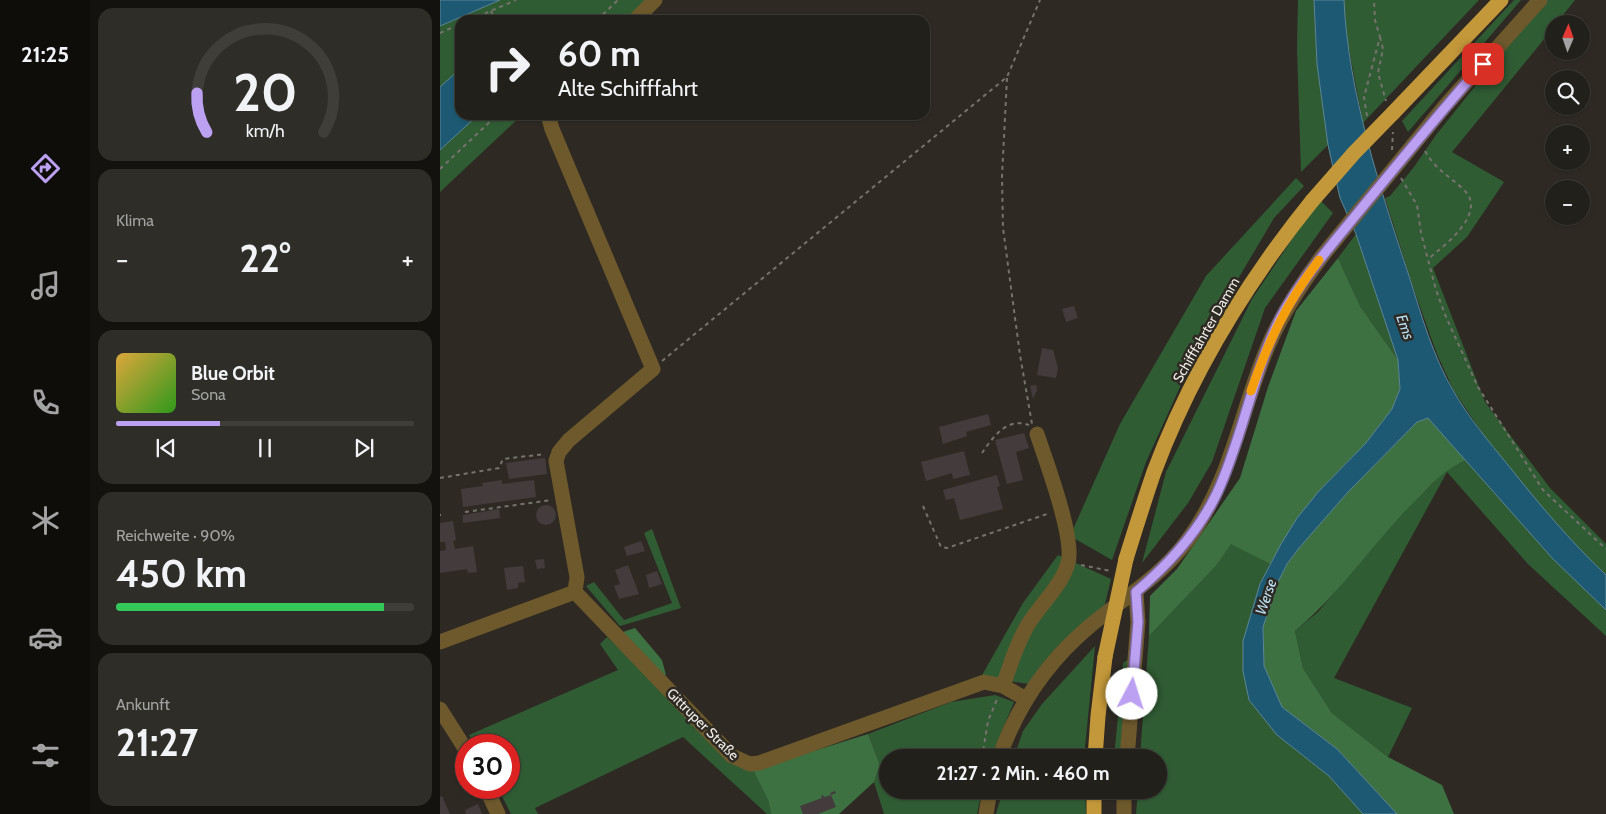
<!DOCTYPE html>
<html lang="de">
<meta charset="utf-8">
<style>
body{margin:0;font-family:Cabin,sans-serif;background:#2e2d27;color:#f1f3f6;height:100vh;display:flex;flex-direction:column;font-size:19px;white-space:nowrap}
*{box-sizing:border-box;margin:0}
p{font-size:16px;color:#a2a3a2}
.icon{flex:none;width:28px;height:28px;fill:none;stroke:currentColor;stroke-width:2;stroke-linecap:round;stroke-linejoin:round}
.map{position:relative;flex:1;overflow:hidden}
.panel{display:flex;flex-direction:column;gap:8px;padding:8px;background:#13120e;width:350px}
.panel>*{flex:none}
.banner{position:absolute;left:15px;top:15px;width:475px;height:105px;border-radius:15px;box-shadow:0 1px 4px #0004,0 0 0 1px #3f3e39;background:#22201a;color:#f1f3f6;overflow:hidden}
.needle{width:32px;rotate:2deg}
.controls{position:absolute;left:1105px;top:15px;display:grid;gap:10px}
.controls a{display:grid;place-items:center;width:45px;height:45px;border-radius:50%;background:#22201a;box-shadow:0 1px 4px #0004,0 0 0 1px #3f3e39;font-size:25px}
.speed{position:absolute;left:15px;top:734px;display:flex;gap:10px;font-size:25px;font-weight:700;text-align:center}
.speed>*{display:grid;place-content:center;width:65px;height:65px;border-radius:50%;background:#22201a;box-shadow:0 1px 4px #0004,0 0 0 1px #3f3e39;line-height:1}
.speed .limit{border:8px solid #d22;background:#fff;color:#111}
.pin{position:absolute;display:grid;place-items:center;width:42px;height:42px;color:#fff;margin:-21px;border-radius:10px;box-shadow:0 2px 8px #0006}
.me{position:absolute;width:55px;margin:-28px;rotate:5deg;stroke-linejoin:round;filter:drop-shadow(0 0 4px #0008)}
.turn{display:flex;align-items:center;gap:18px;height:105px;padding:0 20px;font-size:22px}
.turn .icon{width:65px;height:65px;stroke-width:2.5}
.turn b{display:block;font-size:35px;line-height:42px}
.big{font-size:38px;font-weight:800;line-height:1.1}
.panel .tile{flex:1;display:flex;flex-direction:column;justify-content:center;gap:8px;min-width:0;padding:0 18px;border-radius:15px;background:#2e2d27}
.panel .dial{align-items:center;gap:0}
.dial svg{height:130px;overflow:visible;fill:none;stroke:#3f3e39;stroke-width:7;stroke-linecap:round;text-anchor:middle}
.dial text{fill:#f1f3f6;stroke:none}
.song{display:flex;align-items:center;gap:15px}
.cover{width:60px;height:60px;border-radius:8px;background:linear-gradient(135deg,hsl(40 70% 55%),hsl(110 70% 35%))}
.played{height:5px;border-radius:2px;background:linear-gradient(90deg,#bca0f2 35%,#3f3e39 35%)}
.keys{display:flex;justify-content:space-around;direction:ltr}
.heat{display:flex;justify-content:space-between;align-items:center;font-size:28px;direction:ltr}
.charge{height:8px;border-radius:4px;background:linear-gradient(90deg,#34c759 90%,#3f3e39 0)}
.trip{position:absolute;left:439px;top:749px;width:288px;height:50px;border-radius:25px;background:#22201a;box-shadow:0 1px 4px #0004,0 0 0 1px #3f3e39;font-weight:800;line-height:50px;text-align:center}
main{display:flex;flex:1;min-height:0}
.dock{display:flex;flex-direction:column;width:90px;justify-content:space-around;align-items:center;background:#0e0d0a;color:#a2a3a2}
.dock .icon{width:35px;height:35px}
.dock .on{color:#bca0f2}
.dock b{font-size:22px;color:#f1f3f6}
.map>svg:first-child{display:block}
</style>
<main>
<nav class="dock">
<b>21:25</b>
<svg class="icon on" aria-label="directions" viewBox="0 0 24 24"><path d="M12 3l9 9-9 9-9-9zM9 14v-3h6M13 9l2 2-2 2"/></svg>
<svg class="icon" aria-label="music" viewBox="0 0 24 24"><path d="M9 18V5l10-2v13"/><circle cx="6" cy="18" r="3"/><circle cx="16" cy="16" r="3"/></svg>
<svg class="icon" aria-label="phone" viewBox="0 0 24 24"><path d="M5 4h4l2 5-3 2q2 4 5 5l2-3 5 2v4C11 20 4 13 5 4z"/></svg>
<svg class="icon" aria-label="climate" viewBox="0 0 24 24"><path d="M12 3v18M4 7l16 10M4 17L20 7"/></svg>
<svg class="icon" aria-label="car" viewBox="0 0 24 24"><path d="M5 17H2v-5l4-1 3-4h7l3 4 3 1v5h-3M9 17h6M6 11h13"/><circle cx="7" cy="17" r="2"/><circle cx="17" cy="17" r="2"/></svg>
<svg class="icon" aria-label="filters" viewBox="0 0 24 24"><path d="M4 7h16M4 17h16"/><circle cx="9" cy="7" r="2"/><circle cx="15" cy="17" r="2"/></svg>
</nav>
<section class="panel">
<div class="tile dial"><svg viewBox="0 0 100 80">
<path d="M14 69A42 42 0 1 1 86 69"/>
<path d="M14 69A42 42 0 0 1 8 45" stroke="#bca0f2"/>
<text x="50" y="56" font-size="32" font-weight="700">20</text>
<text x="50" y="72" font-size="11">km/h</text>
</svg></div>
<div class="tile"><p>Klima</p>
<div class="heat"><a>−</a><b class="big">22°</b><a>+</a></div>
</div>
<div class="tile">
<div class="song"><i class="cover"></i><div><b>Blue Orbit</b><p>Sona</p></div></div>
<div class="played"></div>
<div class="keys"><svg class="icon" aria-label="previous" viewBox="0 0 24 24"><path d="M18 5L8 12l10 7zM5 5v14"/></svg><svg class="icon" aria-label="pause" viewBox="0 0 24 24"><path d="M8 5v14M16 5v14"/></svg><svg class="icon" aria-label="next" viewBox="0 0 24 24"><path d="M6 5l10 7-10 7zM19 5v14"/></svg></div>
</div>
<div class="tile"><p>Reichweite · 90%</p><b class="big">450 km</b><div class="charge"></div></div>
<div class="tile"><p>Ankunft</p><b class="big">21:27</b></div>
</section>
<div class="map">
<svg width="1166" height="814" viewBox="0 0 1166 814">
<rect width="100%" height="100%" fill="#2e2a23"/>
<path fill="#305c34" d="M60,0h160l-22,20h-178v95h62l-82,77v-166z
M858,0h16l3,64 11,81 -27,27 -4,-123z
M904,0h135l-116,123 -18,-95z
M1074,0h7l-113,132 -6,-11z
M1104,0h31l-19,24h-2v3l-102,125 52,30 -37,55 -34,31 52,134 65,86 56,56v31l-33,-32 -33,-37 -53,-66 -33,-49 -17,-37 -23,-64 -29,-92 5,-2 24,-29 22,-32z
M856,178l8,8 -30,32 -75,127 -53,117 -34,98 -42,-24 50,-112 86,-148z
M879,199l14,14 -68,95 -53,154 -24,41 -46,60 24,-91 86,-173z
M916,234l42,126 -38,-54 -22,-48z
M1026,460l87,99 53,51v26l-78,-72 -81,-92 -113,206 78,30 -24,49 -56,-44 -29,-45 -8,-37 23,-19 73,-88 54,-53 -1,-2z
M212,529l29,79 -61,18 -34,-40 8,-4 30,38 48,-17 -28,-70z
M791,543l39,21 -10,20 -12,107 1,9 28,35 52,41 34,38h-227l2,-24h20v-32l-18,-1 9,-121 67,-70z
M618,555l53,24 -7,29 -46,38 -29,38 -48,-7 42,-74z
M167,637l146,133 15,30 3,14h-4l-84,-77 -148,71 3,6h-27l-13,-26h11v-43h-35l-5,-10 149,-65 -18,-26z
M655,646l-11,111h-70l9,-26 19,-27z
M689,659l-9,98 -6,1 9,-95z
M555,695l19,7 -23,55 -103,1v32h94l-5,24h-93l-10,-32 6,-17 -12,-31 83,-32z
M563,790h82l1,24h-90z"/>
<path fill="#3d7142" d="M898,258l22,48 38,54 2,29 -8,20 -26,34 -47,48 -21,27 -28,46 -39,-20 -15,22 -67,70 1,-40 27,-27 63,-91 28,-91 28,-76z
M988,418l38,42c-21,9 -32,22 -48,38 -43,42 -77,95 -123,133l8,37 29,45 56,44 54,28 12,29h-57l-60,-65 -55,-42 -18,-41 -1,-39 14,-43 10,-20 12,-16 49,-56 69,-70z
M195,628l27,32 4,15 -5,1 -38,-44z
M428,734l12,31 -6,17 -35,32h-68l-3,-14 -15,-30z"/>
<path fill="#1d5972" stroke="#5c8696" d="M0,0h60l-60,26z
M874,0h30c4,92 36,188 65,276 12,38 24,81 45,116 15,26 35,50 54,73 31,39 62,76 98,110v35l-53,-51 -125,-141 -11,4 -69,70 -49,56 -12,16 -10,20 -14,43 1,39 18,41 55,42 60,65h-34l-34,-38 -52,-41 -28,-35 -6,-29v-30l17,-57 21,-40 16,-26 22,-27 47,-48 26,-34 8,-20 -2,-29 -42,-126 -16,-36 -12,-53 -11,-81z
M20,69v46h18l-38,35v-63z"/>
<path fill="#443b3d" d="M634,306l4,12 -12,4 -4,-13z
M602,348l11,2 5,18 -2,10 -19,-3z
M596,385l1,5 -4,9 -3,-13z
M548,414l3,11 -25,7 1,4 -24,8 -4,-17z
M584,433l5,15 -13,4 7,28 -16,4 -12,-44z
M524,451l6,24 -17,4 -1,-6 -26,8 -5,-19z
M105,458l2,16 -38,5 -3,-16z
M557,475l3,11 -3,1 6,22 -43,11 -6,-22 -8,2 -3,-10z
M62,480v4l32,-4 2,17 -73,10 -2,-18 22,-3 -1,-3z
M96 515a10 10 0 1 1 20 0a10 10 0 1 1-20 0Z
M59,509l1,9 -37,5v-8z
M13,521l3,19 -3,1 2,8 18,-3 4,26 -9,1 -1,-4 -27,4v-22l6,-1 -1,-8h-5v-19z
M201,541l4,10 -18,5 -3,-9z
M104,559l1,9 -8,1 -2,-9z
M188,565l11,29 -20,5 -5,-13 6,-2 -5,-14z
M83,566l2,16 -7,1v5l-11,2 -3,-22z
M217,571l5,13 -13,4 -3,-13z
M395,791l1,2 -5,2 5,12 -18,7h-15l-3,-8 22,-8 -1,-2 2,-1 1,2 7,-2 -1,-2z
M2,796l8,18h-10v-17z
M38,804l4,10h-16l-1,-4z"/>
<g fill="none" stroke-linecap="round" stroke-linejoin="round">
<path stroke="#76736d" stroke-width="2" stroke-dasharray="4 4" stroke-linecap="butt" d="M51,11l4,9
M30,20l46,-20
M157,20l21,-20
M0,33l20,-9
M940,37l3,12 -5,24 8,28
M567,78l-5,98 1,52 17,127 12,69
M927,116l-3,-19 16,-60 -5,-17 -1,-20
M952,150l1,-18
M985,151c10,18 24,25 38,38 26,23 -18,56 -35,70
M0,169l57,-54
M961,178l16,27 4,28 15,57 10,27 32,70 65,103 63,59
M222,361l345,-284 33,-77
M542,453c11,-16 25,-36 47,-28
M0,478l59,-10 4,-9 42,-5
M483,506l18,41 6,1 103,-35
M25,512l87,-12
M0,514v2
M641,565l30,6
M542,758l6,-37 10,-24"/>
<path stroke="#6e592c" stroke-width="15" d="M195,20l20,-20
M108,115l4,14 101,240 -84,71 -10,12 -3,9 21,116 -2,15
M973,145l32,-39 95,-106
M0,642l135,-50 157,164 18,8 9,-1 225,-81 19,4 23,13
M563,686c7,-20 14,-44 26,-63 12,-19 33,-38 39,-60 7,-25 -22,-102 -31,-129
M0,709l26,41
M559,758c18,-52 50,-98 92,-133 33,-27 70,-49 96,-84 42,-56 52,-122 77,-185 14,-37 35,-69 59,-101
M687,758l11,-136 -2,-30
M46,788l12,26
M684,790v24
M546,814l4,-24"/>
<path stroke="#c3983a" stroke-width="15" d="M953,113l108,-113
M686,559c9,-29 18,-58 28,-87 37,-99 92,-189 158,-271
M655,758l3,-42 7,-59
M654,814v-24"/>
<path stroke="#6e592c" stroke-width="15" d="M883,255l90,-110"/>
<path stroke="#c3983a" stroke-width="15" d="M872,201l42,-48 39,-40
M665,657l21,-98"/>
</g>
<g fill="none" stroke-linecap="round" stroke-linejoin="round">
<g stroke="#7a689d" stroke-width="12">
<path id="route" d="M692,694l6,-72 -2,-30c33,-28 62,-59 81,-99 26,-56 35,-118 63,-174 20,-38 49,-71 76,-104 42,-51 83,-102 127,-151"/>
</g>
<use href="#route" stroke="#bca0f2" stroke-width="9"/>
<path stroke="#f59e0b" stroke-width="9" d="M811,391c18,-51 35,-87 68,-131"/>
</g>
<g text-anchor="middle" stroke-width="5" stroke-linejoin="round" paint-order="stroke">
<g font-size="14" fill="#f0eee9" stroke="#2e2a23">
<text transform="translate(766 330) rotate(-60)" y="5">Schifffahrter Damm</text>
<text transform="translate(263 724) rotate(45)" y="5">Gittruper Straße</text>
</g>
<g font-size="15" font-style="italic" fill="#b8def2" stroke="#2e2a23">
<text transform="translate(965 327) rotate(70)" y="5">Ems</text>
<text transform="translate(826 597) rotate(-71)" y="5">Werse</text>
</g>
</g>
</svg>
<div class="controls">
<a><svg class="needle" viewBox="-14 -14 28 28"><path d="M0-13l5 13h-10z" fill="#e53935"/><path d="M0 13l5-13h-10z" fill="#a2a3a2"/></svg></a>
<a><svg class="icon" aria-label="search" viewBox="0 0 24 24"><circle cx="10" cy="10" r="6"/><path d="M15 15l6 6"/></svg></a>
<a>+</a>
<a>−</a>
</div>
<div class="speed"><div class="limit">30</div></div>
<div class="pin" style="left:1043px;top:64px;background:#d93025"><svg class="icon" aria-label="arrive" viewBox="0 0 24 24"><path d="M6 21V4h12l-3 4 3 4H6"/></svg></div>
<svg class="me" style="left:692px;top:694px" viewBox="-20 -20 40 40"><circle r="19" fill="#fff"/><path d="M0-13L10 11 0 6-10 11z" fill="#bca0f2"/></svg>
<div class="trip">21:27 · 2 Min. · 460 m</div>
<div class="banner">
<div class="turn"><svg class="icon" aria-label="right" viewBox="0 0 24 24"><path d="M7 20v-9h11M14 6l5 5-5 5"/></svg><div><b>60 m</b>Alte Schifffahrt</div></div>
</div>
</div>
</main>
